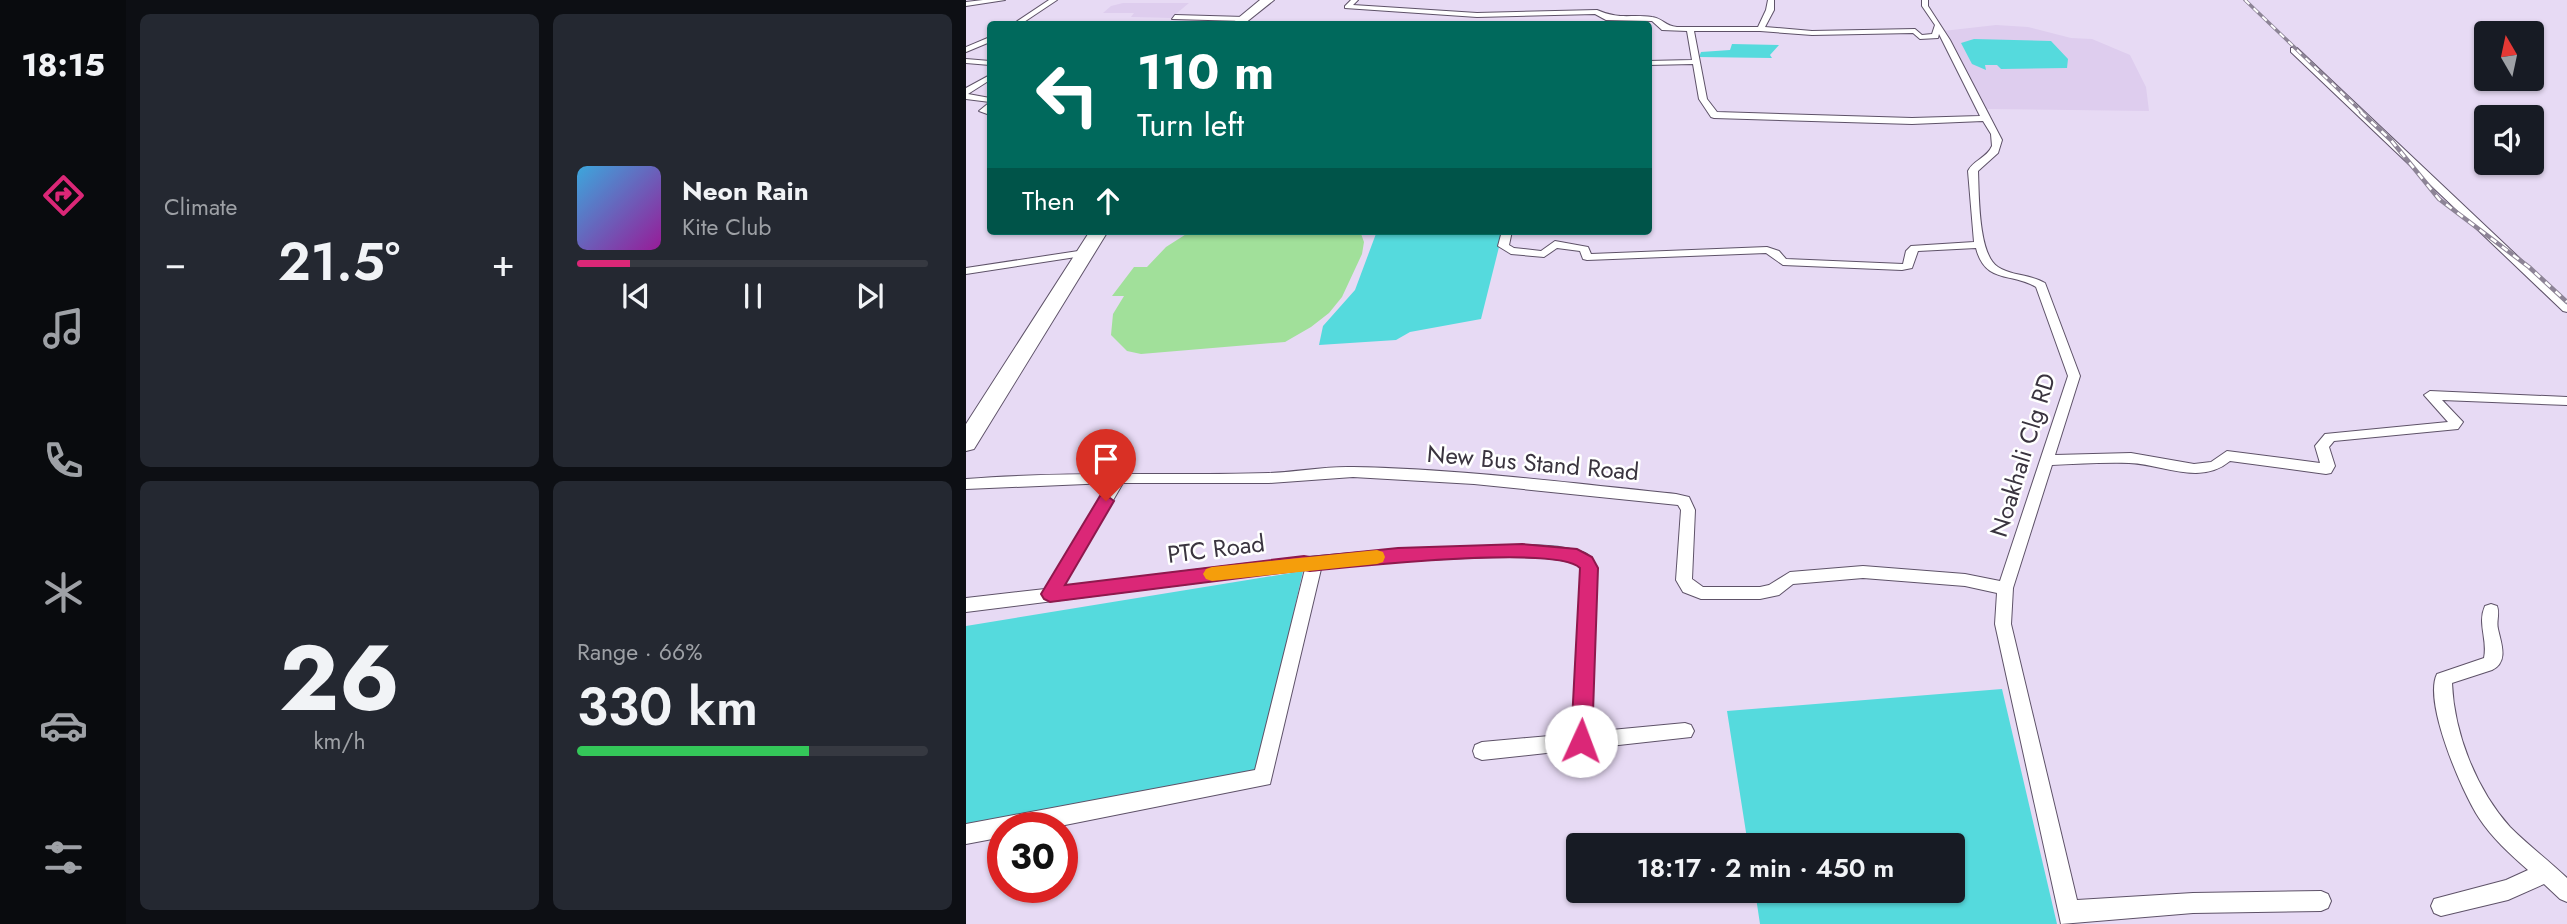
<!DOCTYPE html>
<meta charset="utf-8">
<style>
body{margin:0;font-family:Jost,sans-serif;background:#242831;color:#f1f3f6;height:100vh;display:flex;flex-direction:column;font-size:26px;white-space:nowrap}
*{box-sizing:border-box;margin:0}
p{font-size:23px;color:#9ea1a6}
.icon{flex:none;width:38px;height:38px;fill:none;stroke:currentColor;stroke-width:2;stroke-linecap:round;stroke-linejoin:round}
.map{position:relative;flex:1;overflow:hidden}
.panel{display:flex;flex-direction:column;gap:14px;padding:14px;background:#0d0f14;width:840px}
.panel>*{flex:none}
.guide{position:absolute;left:21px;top:21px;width:665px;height:214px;border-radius:7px;box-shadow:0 2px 5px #0004;background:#00695c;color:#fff;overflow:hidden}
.needle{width:46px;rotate:351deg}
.tools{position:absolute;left:1508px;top:21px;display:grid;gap:14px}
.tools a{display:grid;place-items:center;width:70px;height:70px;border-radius:7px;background:#171b24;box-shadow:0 2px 5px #0004;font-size:35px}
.speed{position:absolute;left:21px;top:812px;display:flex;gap:14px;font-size:35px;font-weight:700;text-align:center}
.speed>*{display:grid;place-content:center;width:91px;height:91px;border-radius:50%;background:#171b24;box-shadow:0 2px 5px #0004;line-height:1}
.speed .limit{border:10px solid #d22;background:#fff;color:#111}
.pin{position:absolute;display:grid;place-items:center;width:60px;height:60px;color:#fff;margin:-72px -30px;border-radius:50% 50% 50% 0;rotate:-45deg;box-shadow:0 0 7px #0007}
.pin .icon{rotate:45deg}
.me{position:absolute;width:77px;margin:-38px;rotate:2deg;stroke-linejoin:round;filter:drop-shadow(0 0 5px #0008)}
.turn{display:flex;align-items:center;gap:24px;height:147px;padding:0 35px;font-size:32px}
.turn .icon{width:91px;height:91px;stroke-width:2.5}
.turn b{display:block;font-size:49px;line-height:60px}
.then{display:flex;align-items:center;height:66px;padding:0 35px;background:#0003;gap:14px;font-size:26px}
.big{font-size:52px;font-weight:600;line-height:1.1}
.panel .widget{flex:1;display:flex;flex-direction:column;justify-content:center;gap:10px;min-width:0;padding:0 24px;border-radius:10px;background:#242831}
.panel .dial{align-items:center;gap:0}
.dial b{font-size:91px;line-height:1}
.song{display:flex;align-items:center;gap:21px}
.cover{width:84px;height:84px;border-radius:10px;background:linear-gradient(135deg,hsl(200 70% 55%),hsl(300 70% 35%))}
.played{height:7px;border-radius:4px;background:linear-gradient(90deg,#db2777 15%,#363941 15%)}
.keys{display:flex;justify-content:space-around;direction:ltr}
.heat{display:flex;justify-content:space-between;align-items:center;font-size:38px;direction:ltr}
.charge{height:10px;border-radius:5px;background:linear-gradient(90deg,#34c759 66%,#363941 0)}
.panel .tiles{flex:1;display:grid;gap:14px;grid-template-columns:repeat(2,1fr)}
.trip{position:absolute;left:600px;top:833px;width:399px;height:70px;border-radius:7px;background:#171b24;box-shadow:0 2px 5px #0004;font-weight:600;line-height:70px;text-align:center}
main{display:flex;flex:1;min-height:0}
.tabs{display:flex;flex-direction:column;width:126px;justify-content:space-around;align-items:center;background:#090b0e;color:#9ea1a6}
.tabs .icon{width:49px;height:49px}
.tabs .current{color:#db2777}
.tabs b{font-size:32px;color:#f1f3f6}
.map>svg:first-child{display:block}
</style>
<main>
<nav class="tabs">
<b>18:15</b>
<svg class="icon current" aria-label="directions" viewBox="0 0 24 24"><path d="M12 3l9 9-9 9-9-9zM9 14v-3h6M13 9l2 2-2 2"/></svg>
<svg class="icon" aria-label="music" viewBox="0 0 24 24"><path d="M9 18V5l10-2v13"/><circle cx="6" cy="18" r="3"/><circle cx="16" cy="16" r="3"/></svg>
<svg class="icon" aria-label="phone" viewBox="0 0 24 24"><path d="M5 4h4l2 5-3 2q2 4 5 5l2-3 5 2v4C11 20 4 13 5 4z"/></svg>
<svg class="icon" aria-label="climate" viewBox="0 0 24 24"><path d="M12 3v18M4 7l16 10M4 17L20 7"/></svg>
<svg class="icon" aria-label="car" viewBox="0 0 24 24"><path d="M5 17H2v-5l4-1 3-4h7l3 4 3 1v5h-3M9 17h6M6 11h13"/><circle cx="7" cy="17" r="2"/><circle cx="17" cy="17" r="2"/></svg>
<svg class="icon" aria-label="filters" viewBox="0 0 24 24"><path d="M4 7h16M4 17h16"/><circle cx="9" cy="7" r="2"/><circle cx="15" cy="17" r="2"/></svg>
</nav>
<section class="panel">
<div class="tiles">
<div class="widget"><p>Climate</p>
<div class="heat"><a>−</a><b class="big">21.5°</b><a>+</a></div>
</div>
<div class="widget">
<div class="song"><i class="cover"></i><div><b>Neon Rain</b><p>Kite Club</p></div></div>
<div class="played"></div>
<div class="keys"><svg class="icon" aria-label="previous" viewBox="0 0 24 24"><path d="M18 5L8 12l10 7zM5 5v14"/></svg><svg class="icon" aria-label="pause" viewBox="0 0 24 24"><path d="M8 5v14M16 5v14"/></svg><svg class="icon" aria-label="next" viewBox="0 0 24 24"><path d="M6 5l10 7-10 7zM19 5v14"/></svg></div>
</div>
<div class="widget dial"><b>26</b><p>km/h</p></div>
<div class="widget"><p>Range · 66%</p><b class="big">330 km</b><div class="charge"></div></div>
</div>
</section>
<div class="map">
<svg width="1601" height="924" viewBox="0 0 1601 924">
<rect width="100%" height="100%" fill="#e7daf4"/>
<path fill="#decdee" d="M157,3h66l-18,15 -40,-1 3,-4h-31l8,-7z
M1030,25l32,2 43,11 21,1 38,16 16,32 3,24 -162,-2 -44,-78z"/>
<path fill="#a1e09a" d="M225,231h169l4,11 -2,12 -20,43 -13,16 -18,14 -26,15 -144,12 -14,-3 -16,-16 2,-21 11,-18h-12l22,-29h13l19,-20z"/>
<path fill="#55dadd" d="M1008,39l77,2 17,18 -1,9 -66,1 -4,-4h-12l1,5 -14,-6 -11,-21z
M766,44l47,1 -9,10 2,3 -73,-1 2,-5 29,-2z
M411,231h126l-22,88 -71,13 -14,8 -77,5 4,-19 32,-36z
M337,571l-45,199 -292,56v-200z
M1036,689l55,235h-297l-5,-33h198v-46h-205l-21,-134z"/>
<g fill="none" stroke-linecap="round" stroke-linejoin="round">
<g stroke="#5e5268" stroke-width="2">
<path id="street" d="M17,0h22l-39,6v-4z
M83,0h8l-36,24h-8z
M385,0h7l-5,5 124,8 120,-3c22,10 33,4 55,7 10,1 13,9 25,10h81l8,-17 2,-10h6v10l-9,17 47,4 103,-2 7,6 10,-1 3,-9 -13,-19v-6h6v6l22,34 52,100 -4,13 -20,18c1,22 0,84 20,96 13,9 32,7 47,16l35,93 -25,79 76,-2 63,11 17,-2 16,-11 93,12 -5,-17 10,-12 123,-12 -24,-27 6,-4 137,6v8l-125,-5 21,22 -5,7 -124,12 -5,6 6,19 -4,7 -5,1 -96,-13c-30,25 -67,3 -101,2 -25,-1 -51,1 -77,2l-39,123 -2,36 66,276 116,-7 128,-2 7,3 3,7 -3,7 -7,3 -128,2 -132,11 -66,-300 2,-31 -32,-7 -102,-8 -70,6 -14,11 -19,4h-59l-18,-7 -7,-12 5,-70 -3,-5 -204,-21 -121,-7 -84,6h-146l-60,104c131,-17 261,-36 393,-40 36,-1 89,-6 123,4 10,2 14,8 18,17l-7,164 95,-9 6,2 3,6 -3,6 -209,23 -7,-3 -2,-6 2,-6 7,-3 90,-8 9,-166c-18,-23 -223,-3 -260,1l-51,215 -220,44h-47v9l-37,7v-20l289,-54 50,-201 -339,43v-14l79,-9 64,-106 -143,6v-10c101,-8 202,-3 303,-6 28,-1 56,-7 84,-6 108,2 216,16 323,27l13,3 6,13 -3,69 11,8h57l9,-2 21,-13 73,-6 102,8 35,7 68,-205 -32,-89c-25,-15 -51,-3 -60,-39l-58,3 -6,17 -10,2 -119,-5 -17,-12 -179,7 -4,-1 -3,-8 -23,-3 -13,9 -33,-3 -13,-8 4,-15h10l-3,14 5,3 27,3 14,-10 33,6 3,7 176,-7 12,4 7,8 117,5 3,-13 5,-5 63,-4 -6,-71c5,-11 19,-13 24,-25l-1,-12 -8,-13 -71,3 -198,-6 -3,-1 -12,-18 -6,-35 -45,1v-4l44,-1 -5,-29 -25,-1 -10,-9 -46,-1 -11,-6 -118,3 -132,-9v-2zM728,31h66l52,4 101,-2 7,6 18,-1 1,-4 41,82 -68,2 -195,-6 -10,-13z
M209,15l69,2 4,2 -4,2 -72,-2z
M24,37v5l-24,10v-5z
M1325,48h6l270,255v9l-4,-1 -272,-259z
M0,59l24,2v4l-24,-2z
M24,75v5l-22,14 22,4v17l-11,-4 11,-9 -24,-3v-11z
M119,250l5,3 -1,2 -123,19v-6z
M1525,604l6,2c3,8 -1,15 1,23 3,14 11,33 -6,41l-40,13c2,50 24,106 58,144 18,18 38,33 57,51v24l-7,-3 -16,-15 -36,16 -67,16 -7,-3 -3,-7 3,-7 72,-19 22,-10c-18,-16 -36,-32 -49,-52 -17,-26 -56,-116 -42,-144l47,-16c4,-19 -7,-34 1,-52z"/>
</g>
<g stroke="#5e5268" stroke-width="2">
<path id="highway" d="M294,0h14l-30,24h-13z
M124,231h18l-134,218 -8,2v-27z"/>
</g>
<use href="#street" fill="#fff" fill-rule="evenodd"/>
<use href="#highway" fill="#fff" fill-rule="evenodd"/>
<g stroke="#8d8496" stroke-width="3.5">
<path id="rail-far1" d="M1279,0l118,113"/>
</g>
<g stroke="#8d8496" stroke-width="4.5">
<path id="rail" d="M1395,112l30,28 48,59 90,68 38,35"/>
</g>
<use href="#rail-far1" stroke="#fff" stroke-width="2" stroke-dasharray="6" stroke-linecap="butt"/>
<use href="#rail" stroke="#fff" stroke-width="2.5" stroke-dasharray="7" stroke-linecap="butt"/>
</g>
<path fill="#db2777" stroke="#8e194d" stroke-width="2" d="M140,495l8,6 -49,84 239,-29 6,1 88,-9 124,-4 55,5 15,8 6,11 -6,173 -3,7 -8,3 -7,-3 -3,-7 9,-173c-24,-24 -228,-1 -270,3l-6,-1 -254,32 -6,-3 -3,-5 3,-5 56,-93z"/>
<path fill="#f59e0b" d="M411,550l6,2 2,5 -2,5 -6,2 -165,17 -6,-2 -3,-5 3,-5 6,-2z"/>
<g text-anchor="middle" stroke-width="5" stroke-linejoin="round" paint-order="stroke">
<g font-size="24" fill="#3a343f" stroke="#fff">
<text transform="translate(1057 455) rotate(-73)" y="8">Noakhali Clg RD</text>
<text transform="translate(567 463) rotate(5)" y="8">New Bus Stand Road</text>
<text transform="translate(250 549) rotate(-7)" y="8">PTC Road</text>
</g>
</g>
</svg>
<div class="tools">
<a><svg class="needle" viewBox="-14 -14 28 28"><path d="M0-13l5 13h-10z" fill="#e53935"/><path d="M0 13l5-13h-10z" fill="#9ea1a6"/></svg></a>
<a><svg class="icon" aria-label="sound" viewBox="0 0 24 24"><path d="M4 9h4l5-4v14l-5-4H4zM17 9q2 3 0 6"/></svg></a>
</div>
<div class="speed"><div class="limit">30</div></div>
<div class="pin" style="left:140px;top:501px;background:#d93025"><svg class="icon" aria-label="arrive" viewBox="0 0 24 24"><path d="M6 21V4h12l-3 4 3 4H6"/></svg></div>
<svg class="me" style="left:615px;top:741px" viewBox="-20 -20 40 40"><circle r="19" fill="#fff"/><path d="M0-13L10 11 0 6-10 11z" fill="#db2777"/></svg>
<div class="trip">18:17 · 2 min · 450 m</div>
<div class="guide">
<div class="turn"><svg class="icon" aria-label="left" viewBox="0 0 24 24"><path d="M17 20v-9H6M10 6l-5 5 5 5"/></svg><div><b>110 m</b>Turn left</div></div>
<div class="then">Then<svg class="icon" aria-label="ahead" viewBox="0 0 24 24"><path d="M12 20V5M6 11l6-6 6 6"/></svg></div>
</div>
</div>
</main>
